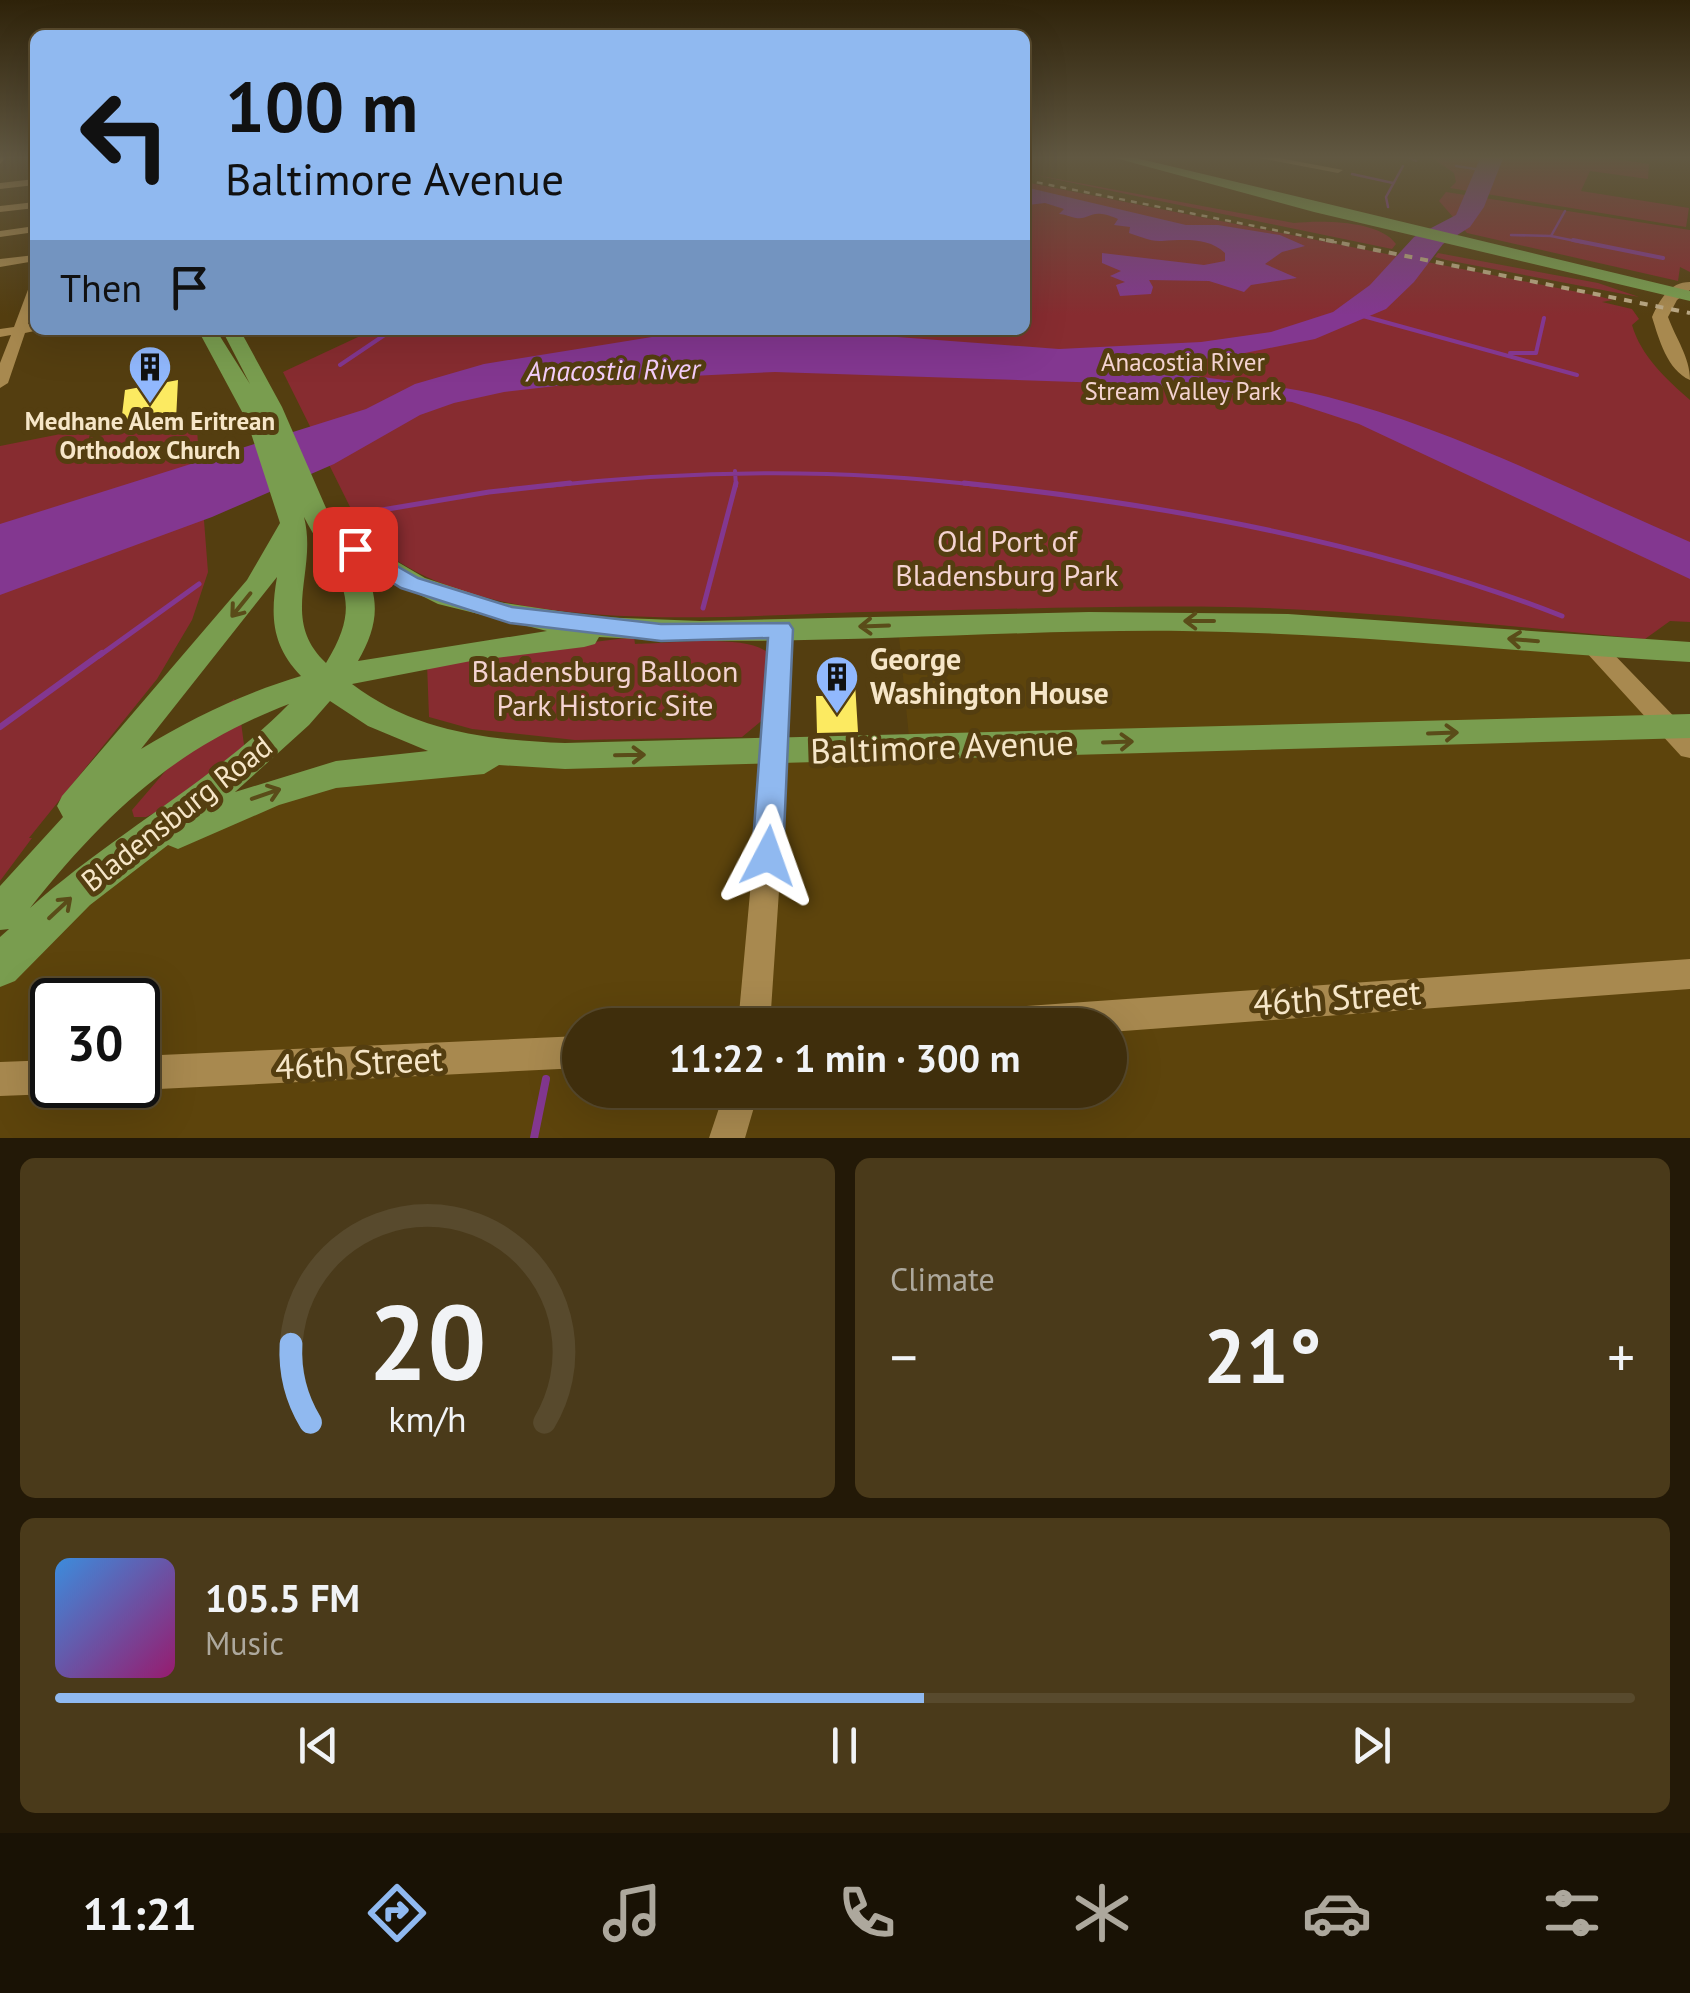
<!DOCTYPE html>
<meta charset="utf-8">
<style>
body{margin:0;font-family:"PT Sans",sans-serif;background:#4a3a1a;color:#f1f3f6;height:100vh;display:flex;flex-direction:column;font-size:38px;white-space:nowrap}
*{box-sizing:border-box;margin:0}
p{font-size:32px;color:#ada89d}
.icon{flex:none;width:55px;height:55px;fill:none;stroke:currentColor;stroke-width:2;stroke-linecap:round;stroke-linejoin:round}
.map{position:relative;height:1138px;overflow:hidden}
.sheet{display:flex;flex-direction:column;gap:20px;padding:20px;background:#231907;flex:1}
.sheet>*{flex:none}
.guide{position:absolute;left:30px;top:30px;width:1000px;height:305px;border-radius:15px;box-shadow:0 10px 40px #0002,0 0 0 2px #584a2d;background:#90b9f0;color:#111;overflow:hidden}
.speed{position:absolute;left:30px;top:978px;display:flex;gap:20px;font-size:50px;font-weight:700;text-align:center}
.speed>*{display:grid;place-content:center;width:130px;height:130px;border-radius:50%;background:#3f2e0c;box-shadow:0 10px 40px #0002,0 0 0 2px #584a2d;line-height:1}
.speed .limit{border:5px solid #111;border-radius:15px;background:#fff;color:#111}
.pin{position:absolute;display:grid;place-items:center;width:85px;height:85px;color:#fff;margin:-42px;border-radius:20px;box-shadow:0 5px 15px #0006}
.me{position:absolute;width:110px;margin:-55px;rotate:4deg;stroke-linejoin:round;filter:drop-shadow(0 0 8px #0008)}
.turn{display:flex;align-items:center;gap:35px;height:210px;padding:0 30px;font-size:45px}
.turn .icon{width:130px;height:130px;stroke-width:2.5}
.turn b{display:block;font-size:70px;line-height:85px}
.then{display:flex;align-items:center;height:95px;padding:0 30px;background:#0003;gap:20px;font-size:38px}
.big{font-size:75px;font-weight:600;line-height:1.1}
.sheet .widget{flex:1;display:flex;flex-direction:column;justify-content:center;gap:15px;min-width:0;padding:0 35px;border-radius:15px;background:#4a3a1a}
.sheet .dial{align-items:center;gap:0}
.dial svg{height:260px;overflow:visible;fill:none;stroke:#584a2d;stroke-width:7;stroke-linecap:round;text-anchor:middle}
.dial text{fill:#f1f3f6;stroke:none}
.song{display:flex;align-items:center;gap:30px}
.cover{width:120px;height:120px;border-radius:15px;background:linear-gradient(135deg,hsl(210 70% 55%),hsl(320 70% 35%))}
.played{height:10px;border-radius:5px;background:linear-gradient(90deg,#90b9f0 55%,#584a2d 55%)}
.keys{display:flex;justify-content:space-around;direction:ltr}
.heat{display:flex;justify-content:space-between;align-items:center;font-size:55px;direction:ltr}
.sheet .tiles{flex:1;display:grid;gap:20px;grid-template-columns:1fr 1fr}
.widget:last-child{grid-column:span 2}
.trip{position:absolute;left:562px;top:1008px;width:565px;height:100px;border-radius:50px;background:#3f2e0c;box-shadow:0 10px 40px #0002,0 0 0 2px #584a2d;font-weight:600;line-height:100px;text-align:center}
.menu{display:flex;height:160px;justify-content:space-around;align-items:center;background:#191205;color:#ada89d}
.menu .icon{width:70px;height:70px}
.menu .active{color:#90b9f0}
.menu b{font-size:45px;color:#f1f3f6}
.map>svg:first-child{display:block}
</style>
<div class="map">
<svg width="1690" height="1138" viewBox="0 0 1690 1138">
<rect width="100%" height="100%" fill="#543e10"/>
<path fill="#5d440c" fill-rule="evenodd" d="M1022,621l571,25 97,103v389h-1690v-170l114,-105 247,-93 549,-23 -12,-121zM52,1000h86v85h-86zM580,1025h530v65h-530z"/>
<path fill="#872c30" d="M1596,156l53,8 -1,15 -58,-8 -9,20 108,17 -3,19 -236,-39 6,-6 -2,-9 -23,-16z
M1025,173l269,50c26,-3 86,-3 102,21l-4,5z
M1025,182l573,114 15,4 -11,2 30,7 7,10 -7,6c9,31 34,54 58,75v222l-20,-1 -25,18c-139,-13 -278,-29 -416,-32 -122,-2 -243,3 -364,5 -140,3 -401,31 -503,-81l-79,-159 90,-42h652z
M1446,192l244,38v42l-10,-5 -2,14 -211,-48 -28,-32z
M1438,253l160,30 41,14 -193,-37 -11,-3z
M197,417v6l-10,3v5l10,-1 11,142 -16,48 -35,59 -128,159h3l-32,43v-435l91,-18 -2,10z
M634,637l1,7c30,0 114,-11 134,10l-3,63 -24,20 -167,3 -103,-11 -43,-12 -2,-54z
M234,699l5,8 7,53 -12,15 -88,42h-12l-2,-7 85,-99z"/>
<path fill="#833790" d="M1481,156h23l-20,51 -14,20 -27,17 -29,38 -28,27 -71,30 -85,17 -90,10c63,15 127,15 188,31 125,32 244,94 362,145v37l-331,-155 -67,-22 -156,-18 -361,-12 -167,8 -104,12 -50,11 -34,12 -86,49 -122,53 -212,78v-71l366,-115 49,-25 69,-20 174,-28 172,-4 229,17 142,-7 70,-10 62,-20 37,-27 44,-48 42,-22z
M1025,187l161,38h32l62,10 25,11 -23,6 -17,12 32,14 -46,7 -7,7 -35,-11 -60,-1 4,7 -2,7 -31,2 -4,-11 9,-3 -15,-6 11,-5 -19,-8v-10l102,12 21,-4v-8c-17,-16 -42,-13 -63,-12 -11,1 -23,-5 -33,-8l1,-6 -16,-2 4,-6c-29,-12 -26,1 -42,-1 -6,-1 -11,-4 -17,-4l5,-5 -19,-6 -17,2 -3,-2 7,-2 -7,-2z"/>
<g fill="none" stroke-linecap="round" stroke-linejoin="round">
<path stroke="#833790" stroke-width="2.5" d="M1406,156l10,5
M1456,166l26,4
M1352,174l41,9
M1388,207l-2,-10 17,-31
M1511,235l40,1 14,-25
M1551,236l34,7"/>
<path stroke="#833790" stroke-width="4" d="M1573,240l90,18
M1363,316l214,59
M1510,353h26l8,-35
M340,365l46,-31
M735,471l1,15
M547,486c145,-16 294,-18 439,0"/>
<path stroke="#833790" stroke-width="5" d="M964,483c199,21 412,60 598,133
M370,512l119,-20 81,-9
M703,608l33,-125
M99,656l100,-72"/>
<path stroke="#833790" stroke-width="6" d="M0,727l102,-74"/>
<path stroke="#833790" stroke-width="8" d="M534,1138l12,-59"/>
</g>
<path fill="#fcea61" d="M178,380l-2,40 -56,12 5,-42z
M830,683h25l3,49 -41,1 -1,-37h14z"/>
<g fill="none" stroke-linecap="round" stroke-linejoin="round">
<path fill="#a8894f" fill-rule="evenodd" d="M0,156h7l-7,8z
M1249,156h20l74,14 -5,3z
M35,179v6l-35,4v-6z
M35,202v6l-35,4v-6z
M35,226v6l-35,5v-6z
M35,255v6l-35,6v-8z
M35,283v22l-7,19 7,-1v7h4l-14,3 -17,50 -8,5v-25l11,-28 -11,2v-8l14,-2 15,-40z
M781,622l11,7 -5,143 -17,253h-32l23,-253 9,-143z
M1593,639l8,2 89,92v25l-9,-2 -96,-105 -3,-5 3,-5z
M1690,959v30l-580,43v-7h-141l5,-11 11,-5z
M580,1036v32l-442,22 -11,-5h11v-29z
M52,1060v25h14l-2,4 -12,5 -52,2v-34z
M725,1090h34l-14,48h-36z"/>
<path fill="#a8894f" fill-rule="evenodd" d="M1690,282v8l-13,10 -9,17c8,22 22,40 22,63 -23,-10 -31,-41 -38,-63 8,-17 17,-35 38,-35z"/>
<path fill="#799d4f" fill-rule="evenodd" d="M1108,156h20l562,135v10l-376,-89z
M198,330h18l34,54 -28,-54h18l42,77 51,117 92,54 73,24 100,15 102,4 389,-9 199,2 402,28v20c-169,-9 -337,-29 -507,-31 -195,-2 -390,18 -584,6l-4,7 -11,3 -113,14 -119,23c63,48 137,56 213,59l1125,-29v24l-1125,31 -66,-4 -15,9 -148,14 -57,17 -101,44 -10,-4 -78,60 -75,76 -15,6v-50l9,-8 -9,1v-44l63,-69 -6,-11 5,-10 185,-216 33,-57 -33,-102zM304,517c31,60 64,78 22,146 -47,-44 -8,-92 -22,-146zM362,566l76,38 109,27 -189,30c19,-33 24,-61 4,-95zM277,577c-7,40 -5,69 24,99 -57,17 -109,42 -160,73zM330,701l38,25 60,25 -92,10 -101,31 74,-67zM289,704c-78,79 -178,131 -259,204 75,-94 144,-160 259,-204z"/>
<path stroke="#bba985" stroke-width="2.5" stroke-dasharray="6 6" stroke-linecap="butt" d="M1025,180l314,63"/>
<path stroke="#bba985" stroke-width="4" stroke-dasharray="8 8" stroke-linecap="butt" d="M1326,240l364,73"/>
</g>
<defs><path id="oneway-shaft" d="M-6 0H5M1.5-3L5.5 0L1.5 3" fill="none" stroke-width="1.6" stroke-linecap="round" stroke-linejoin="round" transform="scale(2.5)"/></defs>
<g stroke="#5a4c19">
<use href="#oneway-shaft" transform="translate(241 605) rotate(129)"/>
<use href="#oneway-shaft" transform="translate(1199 621) rotate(-180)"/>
<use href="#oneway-shaft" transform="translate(874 626) rotate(178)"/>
<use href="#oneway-shaft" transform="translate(1523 640) rotate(-175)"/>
<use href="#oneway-shaft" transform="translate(1443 733) rotate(-2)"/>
<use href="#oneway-shaft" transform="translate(1118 742) rotate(-2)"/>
<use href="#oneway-shaft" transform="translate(630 755) rotate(-1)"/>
<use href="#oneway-shaft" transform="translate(266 794) rotate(-19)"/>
<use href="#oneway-shaft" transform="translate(60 908) rotate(-43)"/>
</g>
<linearGradient id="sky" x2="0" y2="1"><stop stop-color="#2e2209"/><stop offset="0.5" stop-color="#615842"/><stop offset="1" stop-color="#615842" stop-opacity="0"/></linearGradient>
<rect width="1690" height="315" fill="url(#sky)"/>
<path fill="#90b9f0" stroke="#5e789c" stroke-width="2.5" d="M355,542l63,36 94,29 149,17 128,-1 4,6 -10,227 -4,9 -11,4 -11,-4 -5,-9 16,-218 -107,3 -151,-18 -109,-35 -54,-34 -3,-5z"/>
<defs>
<g id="building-pin" transform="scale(2.25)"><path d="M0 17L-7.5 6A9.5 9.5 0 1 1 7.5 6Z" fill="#91b8fd" stroke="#543e10"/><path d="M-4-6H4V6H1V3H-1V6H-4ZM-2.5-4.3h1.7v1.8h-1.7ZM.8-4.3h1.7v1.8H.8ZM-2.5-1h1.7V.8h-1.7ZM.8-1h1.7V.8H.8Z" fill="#111"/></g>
</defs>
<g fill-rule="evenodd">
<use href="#building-pin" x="150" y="367"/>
<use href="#building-pin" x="837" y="677"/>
</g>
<g text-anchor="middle" stroke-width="10" stroke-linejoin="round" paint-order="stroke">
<g font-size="25" fill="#f4d3d1" stroke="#543e10">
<text x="1183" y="371">Anacostia River<tspan x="1183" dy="29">Stream Valley Park</tspan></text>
</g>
<g font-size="25" font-weight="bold" fill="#f6e6c8" stroke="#543e10">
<text x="150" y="430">Medhane Alem Eritrean<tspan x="150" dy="29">Orthodox Church</tspan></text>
</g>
<g font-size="28" font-style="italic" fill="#f5cefc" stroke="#543e10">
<text transform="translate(613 370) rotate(-1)" y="10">Anacostia River</text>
</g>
<g font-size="30" fill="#f4d3d1" stroke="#543e10">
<text x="1007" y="552">Old Port of<tspan x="1007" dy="34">Bladensburg Park</tspan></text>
<text x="605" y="682">Bladensburg Balloon<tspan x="605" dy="34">Park Historic Site</tspan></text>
</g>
<g font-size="30" font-weight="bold" fill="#f6e6c8" stroke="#543e10" text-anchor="start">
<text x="870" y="670">George<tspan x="870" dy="34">Washington House</tspan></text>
</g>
<g font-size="30" fill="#f6e6c8" stroke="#543e10">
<text transform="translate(177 814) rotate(-38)" y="10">Bladensburg Road</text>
</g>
<g font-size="35" fill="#f6e6c8" stroke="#543e10">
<text transform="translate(942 747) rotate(-2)" y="12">Baltimore Avenue</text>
<text transform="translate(1337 998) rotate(-4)" y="12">46th Street</text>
<text transform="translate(359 1063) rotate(-3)" y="12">46th Street</text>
</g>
</g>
</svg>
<div class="speed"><div class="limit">30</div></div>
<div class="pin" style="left:355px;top:549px;background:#d93025"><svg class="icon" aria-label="arrive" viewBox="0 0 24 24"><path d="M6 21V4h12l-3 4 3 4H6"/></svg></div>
<svg class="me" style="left:768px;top:856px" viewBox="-20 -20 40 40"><path d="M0-17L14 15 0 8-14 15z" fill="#90b9f0" stroke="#fff" stroke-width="4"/></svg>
<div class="trip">11:22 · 1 min · 300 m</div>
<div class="guide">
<div class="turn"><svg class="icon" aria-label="left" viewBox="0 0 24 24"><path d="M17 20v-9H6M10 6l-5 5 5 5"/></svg><div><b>100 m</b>Baltimore Avenue</div></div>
<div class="then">Then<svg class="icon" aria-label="arrive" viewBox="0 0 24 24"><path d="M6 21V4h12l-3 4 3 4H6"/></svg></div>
</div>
</div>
<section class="sheet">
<div class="tiles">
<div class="widget dial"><svg viewBox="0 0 100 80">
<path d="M14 69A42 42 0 1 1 86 69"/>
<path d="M14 69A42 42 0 0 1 8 45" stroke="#90b9f0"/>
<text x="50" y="56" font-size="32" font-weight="700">20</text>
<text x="50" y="72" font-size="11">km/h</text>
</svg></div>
<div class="widget"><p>Climate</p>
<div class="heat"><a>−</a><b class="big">21°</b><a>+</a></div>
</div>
<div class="widget">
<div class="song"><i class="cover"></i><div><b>105.5 FM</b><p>Music</p></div></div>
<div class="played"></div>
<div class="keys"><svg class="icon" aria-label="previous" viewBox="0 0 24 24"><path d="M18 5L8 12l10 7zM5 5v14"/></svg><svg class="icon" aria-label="pause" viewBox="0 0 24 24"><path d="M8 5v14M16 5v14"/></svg><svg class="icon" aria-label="next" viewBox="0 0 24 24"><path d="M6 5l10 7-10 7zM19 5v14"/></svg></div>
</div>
</div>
</section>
<nav class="menu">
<b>11:21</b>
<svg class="icon active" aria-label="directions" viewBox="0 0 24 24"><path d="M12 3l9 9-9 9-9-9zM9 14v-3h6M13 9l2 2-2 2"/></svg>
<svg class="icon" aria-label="music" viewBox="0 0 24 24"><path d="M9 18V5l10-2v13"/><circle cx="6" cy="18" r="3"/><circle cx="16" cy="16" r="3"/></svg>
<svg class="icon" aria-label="phone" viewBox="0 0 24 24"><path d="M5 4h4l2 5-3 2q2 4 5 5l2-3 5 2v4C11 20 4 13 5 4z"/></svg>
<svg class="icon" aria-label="climate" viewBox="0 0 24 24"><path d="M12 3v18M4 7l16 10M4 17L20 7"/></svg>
<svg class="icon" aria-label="car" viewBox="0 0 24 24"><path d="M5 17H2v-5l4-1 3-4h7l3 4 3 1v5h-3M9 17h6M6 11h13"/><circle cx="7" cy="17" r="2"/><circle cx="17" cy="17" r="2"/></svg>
<svg class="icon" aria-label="filters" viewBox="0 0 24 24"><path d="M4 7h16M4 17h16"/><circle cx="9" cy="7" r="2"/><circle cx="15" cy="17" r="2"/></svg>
</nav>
